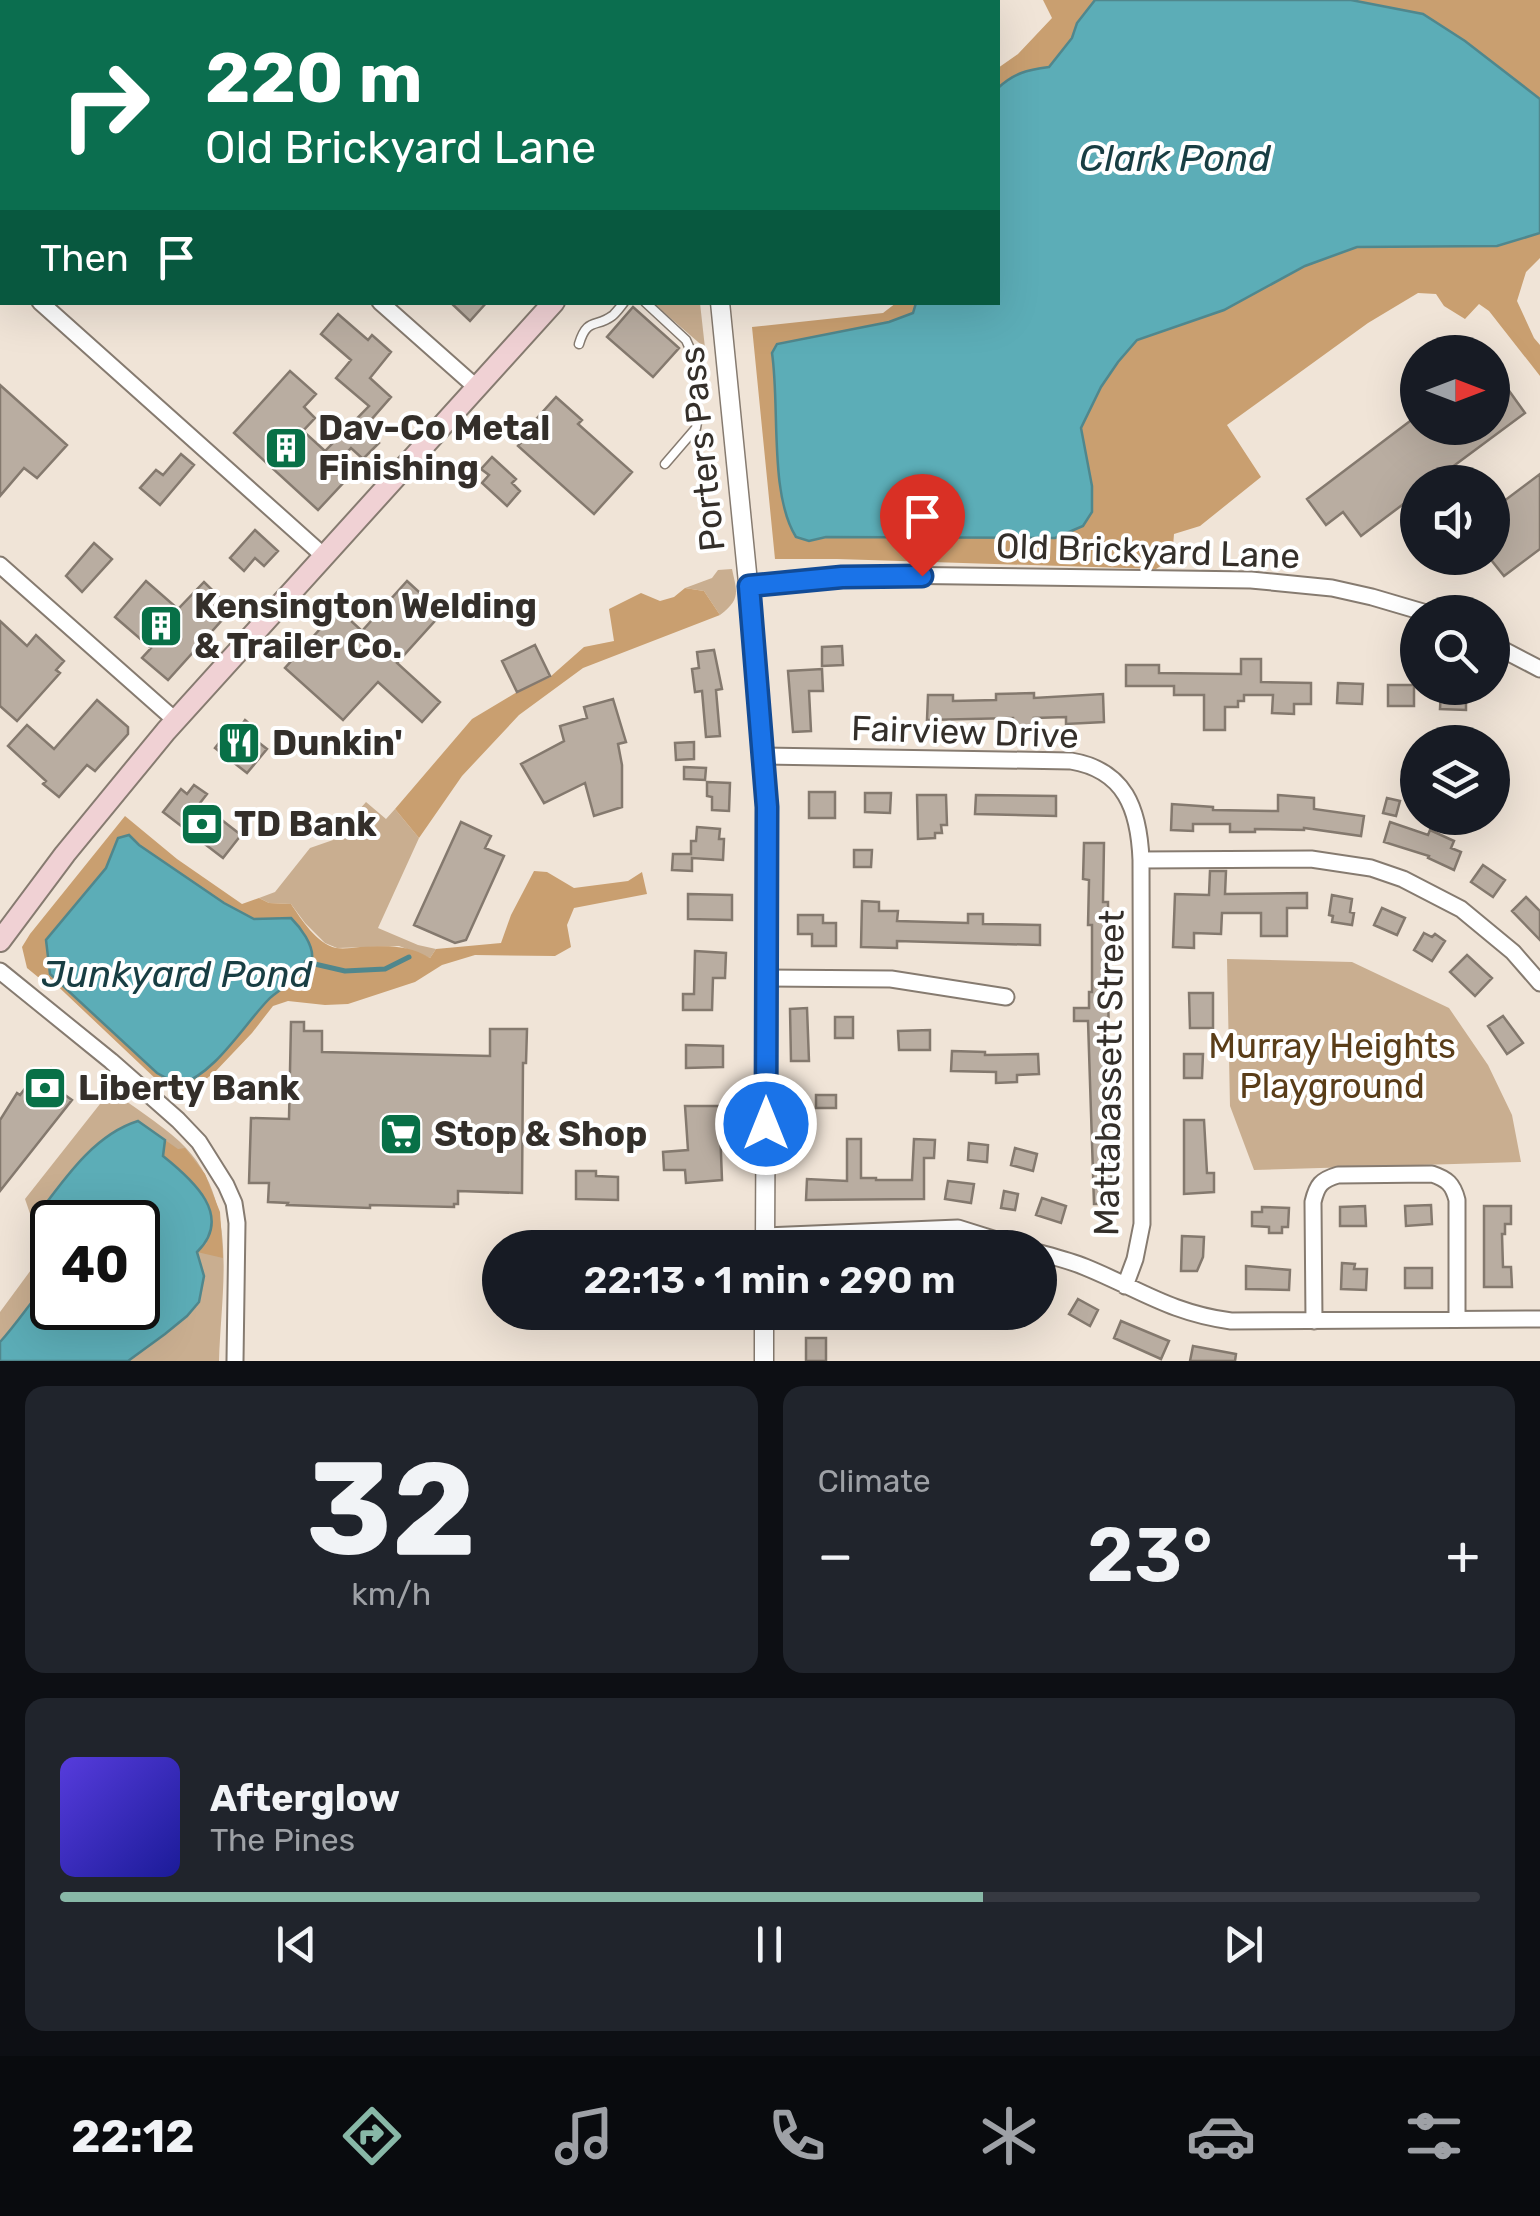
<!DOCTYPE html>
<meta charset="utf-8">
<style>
body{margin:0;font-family:Rubik,sans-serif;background:#20242c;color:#f1f3f6;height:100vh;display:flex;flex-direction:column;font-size:38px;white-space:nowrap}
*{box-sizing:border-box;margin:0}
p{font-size:32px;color:#9ea1a6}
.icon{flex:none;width:55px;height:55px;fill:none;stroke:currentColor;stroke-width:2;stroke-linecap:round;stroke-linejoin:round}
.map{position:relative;height:1361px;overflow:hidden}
.panel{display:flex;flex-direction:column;gap:25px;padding:25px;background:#0d0f14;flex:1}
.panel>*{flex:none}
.top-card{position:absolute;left:0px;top:0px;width:1000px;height:305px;box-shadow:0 10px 40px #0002;background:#0b6e4f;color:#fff;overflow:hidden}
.needle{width:65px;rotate:90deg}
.fabs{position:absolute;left:1400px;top:335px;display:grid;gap:20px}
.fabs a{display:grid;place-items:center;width:110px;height:110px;border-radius:50%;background:#171b24;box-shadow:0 10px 40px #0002;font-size:50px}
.speed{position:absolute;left:30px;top:1200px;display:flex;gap:20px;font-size:50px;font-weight:700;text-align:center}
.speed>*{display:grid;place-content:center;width:130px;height:130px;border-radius:50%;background:#171b24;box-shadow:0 10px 40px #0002;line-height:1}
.speed .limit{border:5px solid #111;border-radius:15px;background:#fff;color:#111}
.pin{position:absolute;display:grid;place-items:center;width:85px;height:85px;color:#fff;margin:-102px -42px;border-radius:50% 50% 50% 0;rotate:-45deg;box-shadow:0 0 10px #0007}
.pin .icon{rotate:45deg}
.me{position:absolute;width:110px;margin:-55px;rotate:0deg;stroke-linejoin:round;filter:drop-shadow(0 0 8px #0008)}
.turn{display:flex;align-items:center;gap:35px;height:210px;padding:0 40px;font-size:45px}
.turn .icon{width:130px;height:130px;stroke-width:2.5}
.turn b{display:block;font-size:70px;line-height:85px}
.then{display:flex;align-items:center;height:95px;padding:0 40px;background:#0003;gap:20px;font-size:38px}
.big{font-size:75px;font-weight:600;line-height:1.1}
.panel .tile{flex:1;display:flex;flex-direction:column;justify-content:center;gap:15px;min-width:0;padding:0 35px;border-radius:20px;background:#20242c}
.panel .dial{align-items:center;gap:0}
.dial b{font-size:130px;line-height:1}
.song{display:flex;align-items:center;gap:30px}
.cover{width:120px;height:120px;border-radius:15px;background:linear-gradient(135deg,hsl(250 70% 55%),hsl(240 70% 35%))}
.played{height:10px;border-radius:5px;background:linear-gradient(90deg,#88b8a7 65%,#363941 65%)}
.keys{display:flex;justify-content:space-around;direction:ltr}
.heat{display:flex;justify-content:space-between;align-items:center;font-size:55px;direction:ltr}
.panel .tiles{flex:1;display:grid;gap:25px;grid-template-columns:1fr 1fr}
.tile:last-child{grid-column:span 2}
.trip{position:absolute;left:482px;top:1230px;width:575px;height:100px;border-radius:50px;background:#171b24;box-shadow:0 10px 40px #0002;font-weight:600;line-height:100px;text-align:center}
.tab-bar{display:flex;height:160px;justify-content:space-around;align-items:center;background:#090b0e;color:#9ea1a6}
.tab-bar .icon{width:70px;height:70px}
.tab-bar .current{color:#88b8a7}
.tab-bar b{font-size:45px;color:#f1f3f6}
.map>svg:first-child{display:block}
</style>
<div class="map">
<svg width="1540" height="1361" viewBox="0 0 1540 1361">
<rect width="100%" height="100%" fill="#f0e4d7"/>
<path fill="#c9ae90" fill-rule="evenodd" d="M0,0h146l-8,2h-136v40h-2z
M653,303h47l5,45z
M732,569c5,23 9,30 -12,46l-16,-24 -19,-3 27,-10 6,-8z
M366,802l20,17 9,-10 24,29 -41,90 40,17 18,4 -6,9 -31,-12 -62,2 -12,-5 -20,-20 -14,-19 -22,-1 -10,-5 16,-6 35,-44 23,-8z
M1227,959l125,3 97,46 39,57 24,50 9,47 -267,8 -24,-64z
M111,1090c22,17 47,32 68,51 62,57 42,146 40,220h-219v-49l39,-53 -2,-25 -12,-35zM52,1222h86v86h-86z"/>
<path fill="#c99f70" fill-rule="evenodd" d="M1043,0h52l-18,23 -5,15 -23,29c-22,3 -35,6 -51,21v-20l20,-14 34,-36z
M1351,0h189v99l-165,-94z
M1540,233v25l-14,14 -9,29 17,37 6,7v31l-51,-65 -10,-7 -14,15 -21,-13 -8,-12 -18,-1 -50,30 -141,102 34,52 -61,49 -26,8 -2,25 -16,10 -319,-10h-62l-23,-232 131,-14 13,-10h20l-3,10 -24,9 -112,22 -5,8 37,189 283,-55 -11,-58 20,-41 17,-25 19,-22 87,-30 81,-44 52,-19 140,-1z
M685,588l19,3 16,24 -137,53 -64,47 -57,61 -43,62 -24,-29 77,-90 45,-27 33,-15 34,-30 30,-6 -5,-32 32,-16 19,8 14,-4z
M125,816l52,43 65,45 17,-6 10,5 22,1c10,15 26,40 45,44 7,1 17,0 24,-1 26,-1 47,-3 70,11l6,-9 65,-6 10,-28 23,-44 13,1 27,16 54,-7 14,-9 5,22 -73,14 -7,17 4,22 -16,9 -80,-1 -33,10 -27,17 -67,22 -23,1 -37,-4 -15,5 -21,27 -39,41 -16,11 -11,6 -11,-2 -16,-7 -111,-105h-10l-11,-9 -5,-21 8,-13zM129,835l10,10c31,21 79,61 113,73 10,4 20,1 31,-1l17,10 12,25v10l-5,7 -37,28 -45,54 -36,31 -32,-9 -107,-100 -4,-33 60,-72 12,-30z
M165,1140l13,9 7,-1 20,26 15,38 3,46 -26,-6 10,-9 -44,-87z"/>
<path fill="#5cadb7" stroke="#50878d" stroke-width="2.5" d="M1095,0h256l72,14 42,27 75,58v134l-43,13 -140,1 -52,19 -81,44 -87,30 -19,22 -17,25 -20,41 11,58v26l-9,14 -28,12 -229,-1 -17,4 -13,-4c-27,-43 -16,-131 -24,-184l5,-9 112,-22 24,-9 3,-10 82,-1v-214c16,-15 29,-18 51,-21l23,-29 5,-15z
M129,835l10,10 85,58 30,16 37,-1c9,9 23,27 21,41 -1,14 -34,30 -44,41 -25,26 -53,74 -89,85l-22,-12 -107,-99 -4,-34 60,-72 12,-30z
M138,1121l27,19 -2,16c30,24 71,60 34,96l7,24 -5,26 -12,14 -22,18 -37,27h-128v-19c19,-21 33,-44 52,-64v30h86v-86h-86v15v-10l-11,-17c26,-35 55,-76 97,-89z"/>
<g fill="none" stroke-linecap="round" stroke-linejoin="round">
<path stroke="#50878d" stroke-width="5" d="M306,962l39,9 40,-2 24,-12"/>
</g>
<path fill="#b9ada1" stroke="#84796e" stroke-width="2.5" d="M450,302h37l-17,19z
M633,307l46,41 -26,29 -46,-40z
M338,314l30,26 4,-5 19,17 -21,26 21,19 -27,31 15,15 -16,16 -12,-11 -19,21 13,12 -27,29 -84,-77 56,-62 26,23 -12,13 11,11 -12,13 22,20 44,-45 -33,-28 15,-18 -30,-26z
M1492,367l33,46 -93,69h-14v11l-57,43 -18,-24 -17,13 -19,-26 111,-84v13h74z
M0,385l67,60 -30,33 -13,-10 -24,28z
M556,397l26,23 -4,4 54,48 -38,42 -76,-68 15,-17 -3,-3z
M181,454l13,11 -34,40 -20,-17 16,-18 7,5z
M492,457l24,22 -4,4 8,8 -13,15 -25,-23 7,-8 -8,-6z
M1540,474v75l-36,27 -12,-15v-51z
M255,530l23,21 -14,15 -9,-8 -11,13 -14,-13z
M94,543l18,16 -30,33 -16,-16z
M146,581l32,28 26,-27 28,27 -64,71 -26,-22 9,-10 -36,-31z
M407,581l35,32 -45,50 43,39 -18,20 -44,-40 -35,38 -58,-52 53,-59 24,22z
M0,621l27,25 9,-11 28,26 -8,9 4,3 -43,48 -17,-15z
M535,645l15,31 -33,16 -15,-31z
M842,646l1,19 -21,1v-19z
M714,650l8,39 -6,1 4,46 -14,1 -4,-46 -7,1 -3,-23 7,-1 -2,-16z
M1241,659h20v23l50,1v21h-17v10l-22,-1 1,-18h-29v6h-6v6h-13v23h-21v-35h-30v-9h-48v-21h33v8l82,1z
M822,669l1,22h-14l2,40 -18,1 -5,-61z
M1338,683l25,1 -1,20 -25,-1z
M1388,685h26v21h-26z
M1441,688h25v22l-26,-1z
M1034,693v5l69,-4 1,28 -38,2v-7l-32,1 1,13h-22v-13l-86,2 1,-25h25v6l43,-1v-6z
M613,699l13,43 -8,2 4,21v42l-28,9 -9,-33 -41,20 -23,-39 43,-23 -4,-15 27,-8 -3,-11z
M97,700l31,27v7l-33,37 -8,-6 -28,32 -16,-13 3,-3 -38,-35 19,-21 27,24z
M245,720l13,11 -5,7 14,11 -20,24 -32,-25 18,-23 6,4z
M694,742v17l-18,1 -1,-17z
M684,767l22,1 -1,12 -21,-1z
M707,782l23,1 -1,28 -17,-1v-13l-5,-1z
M194,785l13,9 -7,9 41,32 -18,23 -60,-46 18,-23 6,5z
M809,792h26v26h-26z
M865,793h26l-1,20 -25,-1z
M917,795h29l1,30h-6l1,8h-7v5l-17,1z
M976,795l80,1v20l-81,-2z
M1278,795l36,3v11l50,7 -3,20 -57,-8v2l-49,-1v3h-25v-8h-37v7l-22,-1 1,-26 41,3v3l65,1z
M1387,798l13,3 -4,15 -13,-3z
M461,822l30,14 -6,12 19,8 -38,84 -11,3 -41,-18z
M1390,822l38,13 2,-5 24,11 -3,7 10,4 -7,18 -26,-12 1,-2 -45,-14z
M697,827l23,2 -1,10h5l-1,21 -31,-2v13l-20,-1 1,-16h18v-13h5z
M1084,843h20l-1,59h5l1,237 3,49 -2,16h-16l-6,-183h-14v-13h15v-16h3v-67h-4l1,-45 -6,-1z
M854,850h18l-1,17h-17z
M1483,865l22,15 -12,17 -22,-15z
M1210,871h16l-1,23 82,-1v15h-20v28h-26v-23h-39l-1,21 -27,-1v15l-21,-1 2,-53 34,1z
M688,894l44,1v25l-44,-1z
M1332,895l20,4 -2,13 4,1 -2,12 -20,-3 1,-6 -4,-1z
M1526,897l14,14v29l-28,-29z
M862,901l17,1v9h19l-1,10 71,2v-9h15v10l57,1v20l-143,-4v7l-36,-1z
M1382,908l23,10 -8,17 -23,-10z
M798,915h25v8h13v23h-24v-12h-14z
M1424,933l8,4 3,-3 10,7 -13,20 -18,-11z
M695,951l31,2 -1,25h-12l-1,32h-29v-16h11z
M1467,955l25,23 -17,18 -25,-24z
M1189,993h24v35h-23z
M807,1008l2,53h-18l-1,-52z
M1503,1016l20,27 -16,11 -19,-28z
M835,1017h18v21h-18z
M291,1022h13v9h18v21l168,4v-27h37l-1,34h-3l-1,130 -64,-2v13h-4v3l-84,-2v3l-83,-3 1,-2 -20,-1 1,-19h-20l2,-65 38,1z
M930,1030v20h-31l-1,-19z
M686,1045l37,1v21l-37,1z
M952,1051l33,1v3l53,-1 1,20 -22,1v7l-21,1v-11l-45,-1z
M1184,1054h19l-1,24h-18z
M51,1068l12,10 2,17 7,5 -72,91v-71l17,-27 3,2 17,-22 3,3 5,-7z
M816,1095h20v13h-20z
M685,1106h40v20l-5,1 2,53 -36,3 -1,-13h-21l-1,-18 25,-2z
M1184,1120h20l3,53h7v19l-30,2z
M847,1139h14v39h15v2h36l2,-41 21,1 -1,18h-10v41l-118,1 1,-21 40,2z
M969,1143l19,2 -1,17 -19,-2z
M1015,1148l22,6 -4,17 -22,-6z
M576,1171h20v5l22,1v23l-42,-1z
M948,1181l26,3 -3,19 -26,-4z
M1004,1191l14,3 -3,16 -14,-2z
M1042,1198l24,8 -5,17 -25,-8z
M1431,1205l1,19 -26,2 -1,-20z
M1365,1206l1,20h-26v-19z
M1484,1206h27v18h-6v10h-3l1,33h8l1,20h-28z
M1262,1207l27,1 -1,19h-6v6h-13v-6l-17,-1v-14h10z
M1182,1236l22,1 -1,20 -6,14h-16z
M1342,1263l13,1 -1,5h13l-1,21 -25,-1z
M1246,1266l44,4 -1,20 -43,-1z
M1405,1268h27v20h-27z
M1078,1299l20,11 -8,16 -21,-12z
M1121,1321l48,20 -8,18 -47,-21z
M806,1338h20v23h-20z
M1193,1346l43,8 -1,7h-45z"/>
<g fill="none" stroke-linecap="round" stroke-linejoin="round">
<g stroke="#867b70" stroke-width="11">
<path id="service" d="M645,302l41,38 5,11 7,66 -2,11 -31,36
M579,344c8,-27 17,-16 33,-28 2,-1 11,-12 12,-14"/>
</g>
<g stroke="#867b70" stroke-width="19">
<path id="minor" d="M379,0l3,2
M0,267l2,2
M40,302l285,255
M380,302l97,86
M0,565l175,155
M749,586l136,-11 366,5 81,8 40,9 51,15
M1492,644l48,25
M764,756l307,5c54,9 68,48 70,99l170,-1 60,9 32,11 58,30 52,43 27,31
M0,971l111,90 67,59 21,22 27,43 8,18 3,20 -2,138
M766,978l125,1 115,18
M765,1236l193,-8 64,20
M1040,1253c15,4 31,8 45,14 54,22 86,46 146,54l309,-2
M1125,1286l10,-27 7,-35 -1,-364
M1314,1321l-1,-119c4,-17 8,-22 25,-27l94,-1c15,5 21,10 25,26v119"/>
</g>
<g stroke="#867b70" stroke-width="21">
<path id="tertiary" d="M699,0l1,2
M720,302l37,371 10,134 -2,441
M764,1361v-49"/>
</g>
<g stroke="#867b70" stroke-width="24">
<path id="secondary" d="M823,2l2,-2
M0,941l65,-87 101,-123 388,-429"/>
</g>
<use href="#service" stroke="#fff" stroke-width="8"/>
<use href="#minor" stroke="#fff" stroke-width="15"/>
<use href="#tertiary" stroke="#fff" stroke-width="18"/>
<use href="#secondary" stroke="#f0d1d4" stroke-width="20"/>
</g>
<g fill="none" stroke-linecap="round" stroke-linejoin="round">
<g stroke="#114b97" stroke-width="25">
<path id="route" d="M766,1124l1,-317 -18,-221 93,-9 80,-1"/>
</g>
<use href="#route" stroke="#1a73e8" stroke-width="18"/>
</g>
<defs>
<g id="building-square" transform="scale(2.25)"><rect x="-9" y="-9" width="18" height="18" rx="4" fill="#087047" stroke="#fff"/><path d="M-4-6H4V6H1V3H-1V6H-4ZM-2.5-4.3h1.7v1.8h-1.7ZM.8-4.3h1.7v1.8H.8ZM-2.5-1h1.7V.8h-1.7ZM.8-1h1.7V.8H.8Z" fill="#fff"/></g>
<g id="restaurant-square" transform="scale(2.25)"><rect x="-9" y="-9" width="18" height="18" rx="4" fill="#087047" stroke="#fff"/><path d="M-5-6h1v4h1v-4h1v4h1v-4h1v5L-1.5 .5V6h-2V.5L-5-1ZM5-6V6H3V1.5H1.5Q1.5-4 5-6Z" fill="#fff"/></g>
<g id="bank-square" transform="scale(2.25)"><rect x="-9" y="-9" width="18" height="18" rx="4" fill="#087047" stroke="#fff"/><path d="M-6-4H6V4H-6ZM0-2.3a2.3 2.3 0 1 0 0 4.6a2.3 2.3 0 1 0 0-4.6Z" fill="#fff"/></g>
<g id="supermarket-square" transform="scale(2.25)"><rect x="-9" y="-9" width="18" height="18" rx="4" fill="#087047" stroke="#fff"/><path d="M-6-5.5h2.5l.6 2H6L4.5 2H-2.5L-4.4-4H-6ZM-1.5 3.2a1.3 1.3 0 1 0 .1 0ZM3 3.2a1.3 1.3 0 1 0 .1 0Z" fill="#fff"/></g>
</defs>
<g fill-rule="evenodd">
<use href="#building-square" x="286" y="448"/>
<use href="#building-square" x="161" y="626"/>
<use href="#restaurant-square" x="239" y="743"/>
<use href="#bank-square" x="202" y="824"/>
<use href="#bank-square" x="45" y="1088"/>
<use href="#supermarket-square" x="401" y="1134"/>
</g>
<g text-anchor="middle" stroke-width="8" stroke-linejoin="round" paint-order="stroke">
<g font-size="35" font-weight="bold" fill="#342f2a" stroke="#fff" text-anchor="start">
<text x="318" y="440">Dav-Co Metal<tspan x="318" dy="40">Finishing</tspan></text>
<text x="194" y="618">Kensington Welding<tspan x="194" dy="40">&amp; Trailer Co.</tspan></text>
<text x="272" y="755">Dunkin'</text>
<text x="234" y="836">TD Bank</text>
<text x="78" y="1100">Liberty Bank</text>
<text x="434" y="1146">Stop &amp; Shop</text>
</g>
<g font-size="35" fill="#342f2a" stroke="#fff">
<text transform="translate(702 449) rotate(-96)" y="12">Porters Pass</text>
<text transform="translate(1148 551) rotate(2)" y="12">Old Brickyard Lane</text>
<text transform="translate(965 732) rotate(2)" y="12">Fairview Drive</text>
<text transform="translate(1109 1073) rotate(-89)" y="12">Mattabassett Street</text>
</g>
<g font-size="35" fill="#5a3d18" stroke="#fff">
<text x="1332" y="1058">Murray Heights<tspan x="1332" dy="40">Playground</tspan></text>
</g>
<g font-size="38" font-style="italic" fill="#183e43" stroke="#fff">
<text x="1175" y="171">Clark Pond</text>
<text x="177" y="987">Junkyard Pond</text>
</g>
</g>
</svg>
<div class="fabs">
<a><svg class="needle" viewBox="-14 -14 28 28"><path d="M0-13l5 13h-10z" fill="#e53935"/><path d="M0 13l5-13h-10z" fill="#9ea1a6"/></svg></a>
<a><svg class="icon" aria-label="sound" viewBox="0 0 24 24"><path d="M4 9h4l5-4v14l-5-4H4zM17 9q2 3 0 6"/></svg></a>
<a><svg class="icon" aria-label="search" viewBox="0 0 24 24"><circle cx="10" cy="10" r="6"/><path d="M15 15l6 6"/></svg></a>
<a><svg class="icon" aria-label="layers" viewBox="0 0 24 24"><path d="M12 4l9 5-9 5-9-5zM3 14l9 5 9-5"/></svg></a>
</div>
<div class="speed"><div class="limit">40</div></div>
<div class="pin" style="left:922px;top:576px;background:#d93025"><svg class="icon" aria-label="arrive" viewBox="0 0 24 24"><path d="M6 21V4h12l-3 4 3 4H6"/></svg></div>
<svg class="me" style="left:766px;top:1124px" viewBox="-20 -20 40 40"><circle r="17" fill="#1a73e8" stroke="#fff" stroke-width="3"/><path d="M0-11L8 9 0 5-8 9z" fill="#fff"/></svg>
<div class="trip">22:13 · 1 min · 290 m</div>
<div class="top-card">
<div class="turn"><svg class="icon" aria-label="right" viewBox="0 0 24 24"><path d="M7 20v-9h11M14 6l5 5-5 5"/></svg><div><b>220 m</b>Old Brickyard Lane</div></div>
<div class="then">Then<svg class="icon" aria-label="arrive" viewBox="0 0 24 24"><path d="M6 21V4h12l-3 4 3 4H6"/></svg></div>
</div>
</div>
<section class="panel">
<div class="tiles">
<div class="tile dial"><b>32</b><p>km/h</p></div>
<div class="tile"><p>Climate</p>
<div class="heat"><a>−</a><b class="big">23°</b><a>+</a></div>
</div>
<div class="tile">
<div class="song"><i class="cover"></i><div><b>Afterglow</b><p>The Pines</p></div></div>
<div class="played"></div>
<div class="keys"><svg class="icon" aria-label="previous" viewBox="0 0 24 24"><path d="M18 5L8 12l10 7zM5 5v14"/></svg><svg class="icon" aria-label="pause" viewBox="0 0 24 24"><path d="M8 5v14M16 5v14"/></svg><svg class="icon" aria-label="next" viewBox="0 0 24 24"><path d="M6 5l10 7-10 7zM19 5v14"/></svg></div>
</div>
</div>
</section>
<nav class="tab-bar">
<b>22:12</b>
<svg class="icon current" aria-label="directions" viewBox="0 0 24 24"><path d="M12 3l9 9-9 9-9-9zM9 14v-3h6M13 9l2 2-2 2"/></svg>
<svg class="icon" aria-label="music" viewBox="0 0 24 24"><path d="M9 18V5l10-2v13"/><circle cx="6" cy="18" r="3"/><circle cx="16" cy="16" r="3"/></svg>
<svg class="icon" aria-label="phone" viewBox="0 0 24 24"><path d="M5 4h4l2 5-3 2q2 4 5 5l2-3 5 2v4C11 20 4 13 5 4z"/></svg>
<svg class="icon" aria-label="climate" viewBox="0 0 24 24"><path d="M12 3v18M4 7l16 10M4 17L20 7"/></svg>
<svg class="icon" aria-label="car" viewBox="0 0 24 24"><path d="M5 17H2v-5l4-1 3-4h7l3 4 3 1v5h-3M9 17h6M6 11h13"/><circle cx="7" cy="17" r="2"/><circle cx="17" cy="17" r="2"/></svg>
<svg class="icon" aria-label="filters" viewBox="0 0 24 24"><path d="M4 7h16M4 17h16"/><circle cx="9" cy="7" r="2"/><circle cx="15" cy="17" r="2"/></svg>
</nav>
